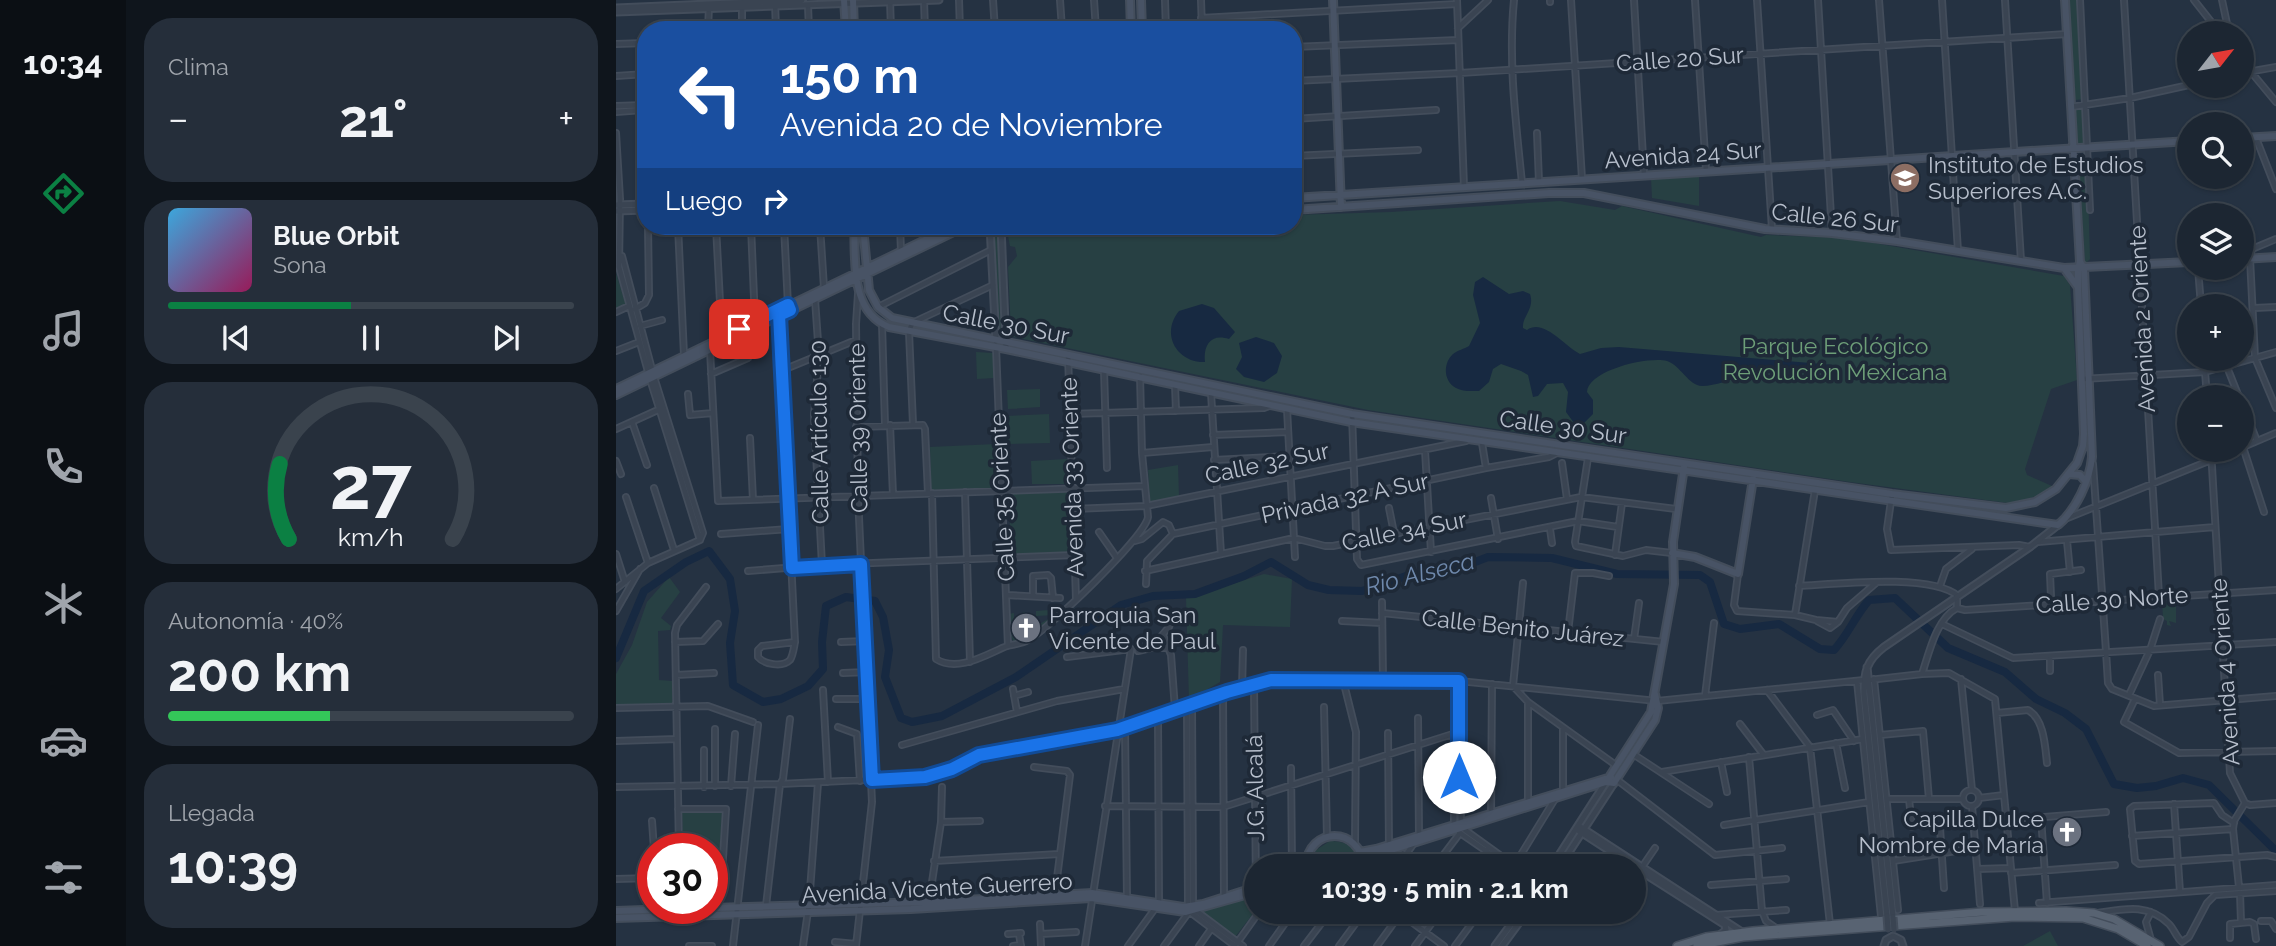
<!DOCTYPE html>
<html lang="es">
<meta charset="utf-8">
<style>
body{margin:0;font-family:Raleway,sans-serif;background:#252e3a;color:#f1f3f6;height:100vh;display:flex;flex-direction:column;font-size:26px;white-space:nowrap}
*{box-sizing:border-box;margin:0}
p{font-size:23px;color:#a0a5ac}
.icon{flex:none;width:38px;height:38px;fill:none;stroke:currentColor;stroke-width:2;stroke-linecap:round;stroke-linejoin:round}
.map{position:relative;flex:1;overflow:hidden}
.details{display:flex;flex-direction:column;gap:18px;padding:18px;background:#0f151c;width:490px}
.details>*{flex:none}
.top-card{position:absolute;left:21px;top:21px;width:665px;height:214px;border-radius:28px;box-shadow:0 2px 5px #0004,0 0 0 2px #3a434d;background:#1a4fa0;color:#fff;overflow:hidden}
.needle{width:46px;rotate:59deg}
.buttons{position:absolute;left:1561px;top:21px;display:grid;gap:14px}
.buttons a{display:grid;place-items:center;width:77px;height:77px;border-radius:50%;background:#1c2632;box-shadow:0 2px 5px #0004,0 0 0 2px #3a434d;font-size:35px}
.speed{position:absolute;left:21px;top:833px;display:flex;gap:14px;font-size:35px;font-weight:700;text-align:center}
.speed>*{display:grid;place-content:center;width:91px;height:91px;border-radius:50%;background:#1c2632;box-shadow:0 2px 5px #0004,0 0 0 2px #3a434d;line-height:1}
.speed .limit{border:10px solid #d22;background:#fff;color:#111}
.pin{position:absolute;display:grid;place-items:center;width:60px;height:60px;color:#fff;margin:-30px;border-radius:14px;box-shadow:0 4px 10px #0006}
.me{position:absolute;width:77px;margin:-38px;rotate:0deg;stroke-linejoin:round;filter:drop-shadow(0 0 5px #0008)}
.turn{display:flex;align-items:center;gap:24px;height:147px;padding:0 28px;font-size:32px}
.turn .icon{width:91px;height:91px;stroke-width:2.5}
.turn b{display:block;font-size:49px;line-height:60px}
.then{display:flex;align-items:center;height:66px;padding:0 28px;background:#0003;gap:14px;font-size:26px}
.big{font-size:52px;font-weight:700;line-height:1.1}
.details .card{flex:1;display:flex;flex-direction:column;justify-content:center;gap:10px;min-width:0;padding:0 24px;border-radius:28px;background:#252e3a}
.details .dial{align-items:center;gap:0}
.dial svg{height:182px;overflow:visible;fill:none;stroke:#3a434d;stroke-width:7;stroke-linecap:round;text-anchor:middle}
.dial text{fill:#f1f3f6;stroke:none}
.song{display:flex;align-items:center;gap:21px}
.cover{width:84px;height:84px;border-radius:10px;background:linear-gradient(135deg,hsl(200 70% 55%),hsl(330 70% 35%))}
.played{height:7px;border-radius:4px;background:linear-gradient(90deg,#0b8043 45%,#3a434d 45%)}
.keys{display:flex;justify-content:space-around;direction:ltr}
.heat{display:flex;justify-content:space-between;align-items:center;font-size:38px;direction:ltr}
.charge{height:10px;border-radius:5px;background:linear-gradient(90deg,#34c759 40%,#3a434d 0)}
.trip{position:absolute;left:628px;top:854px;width:402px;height:70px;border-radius:35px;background:#1c2632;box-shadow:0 2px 5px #0004,0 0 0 2px #3a434d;font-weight:700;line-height:70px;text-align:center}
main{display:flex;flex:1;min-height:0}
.tabs{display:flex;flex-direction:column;width:126px;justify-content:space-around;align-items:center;background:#0b0f14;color:#a0a5ac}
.tabs .icon{width:49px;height:49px}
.tabs .active{color:#0b8043}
.tabs b{font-size:32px;color:#f1f3f6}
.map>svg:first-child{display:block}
</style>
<main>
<nav class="tabs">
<b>10:34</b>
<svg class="icon active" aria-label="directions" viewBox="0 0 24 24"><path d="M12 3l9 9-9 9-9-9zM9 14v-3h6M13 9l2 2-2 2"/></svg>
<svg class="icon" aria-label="music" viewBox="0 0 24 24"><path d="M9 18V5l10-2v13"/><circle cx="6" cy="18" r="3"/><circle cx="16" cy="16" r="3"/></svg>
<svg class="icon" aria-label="phone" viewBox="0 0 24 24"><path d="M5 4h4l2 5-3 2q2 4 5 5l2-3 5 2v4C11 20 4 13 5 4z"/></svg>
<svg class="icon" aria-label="climate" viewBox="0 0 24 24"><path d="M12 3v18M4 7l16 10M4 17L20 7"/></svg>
<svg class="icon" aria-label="car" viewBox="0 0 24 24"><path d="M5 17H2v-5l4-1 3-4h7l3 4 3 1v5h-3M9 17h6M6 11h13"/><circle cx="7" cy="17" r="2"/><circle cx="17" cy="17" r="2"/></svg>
<svg class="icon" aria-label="filters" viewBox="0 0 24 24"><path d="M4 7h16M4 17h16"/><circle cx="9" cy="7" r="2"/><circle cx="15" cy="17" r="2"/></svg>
</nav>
<section class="details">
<div class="card"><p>Clima</p>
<div class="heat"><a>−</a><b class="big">21°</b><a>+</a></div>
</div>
<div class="card">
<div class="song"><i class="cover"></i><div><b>Blue Orbit</b><p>Sona</p></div></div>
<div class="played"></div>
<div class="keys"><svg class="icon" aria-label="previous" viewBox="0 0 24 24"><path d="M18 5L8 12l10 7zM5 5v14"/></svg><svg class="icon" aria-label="pause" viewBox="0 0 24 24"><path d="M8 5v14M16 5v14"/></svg><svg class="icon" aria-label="next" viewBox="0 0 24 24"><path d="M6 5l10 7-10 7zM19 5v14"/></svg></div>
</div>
<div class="card dial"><svg viewBox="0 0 100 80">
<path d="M14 69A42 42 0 1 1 86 69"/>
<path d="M14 69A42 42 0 0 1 10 36" stroke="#0b8043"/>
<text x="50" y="56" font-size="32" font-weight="700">27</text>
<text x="50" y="72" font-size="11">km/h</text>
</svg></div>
<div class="card"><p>Autonomía · 40%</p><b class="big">200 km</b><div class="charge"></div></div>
<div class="card"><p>Llegada</p><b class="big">10:39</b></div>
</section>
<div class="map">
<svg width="1660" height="946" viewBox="0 0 1660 946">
<rect width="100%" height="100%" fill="#253242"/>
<path fill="#274043" d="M1452,0h9l7,99 -9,1z
M1468,107l2,37 -8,1 -4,-37z
M1462,154h9l3,105 -5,5z
M1083,174v32l-47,-8 -1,-20z
M944,201l55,9 7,-4 139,31 5,-2 79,3 219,38 6,9 7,95 -26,9 -26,80 2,6 25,11c-12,11 -28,15 -44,17l-158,-21 -482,-72 -354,-73 -3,-4 -3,-66 9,-11 -2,-9 -5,-1 -4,-20h287v-11l98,-3z
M377,226h6l4,111 -4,1z
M0,273l10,32 -10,4z
M360,352l17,1 1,25 -17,1z
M424,389v18l-32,2 -1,-19z
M433,414l1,29 -43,1 -1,-28z
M380,444l3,45 -68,2 -1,-44z
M451,459l2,25h-37l-1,-23z
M562,465l1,31 -29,7 -2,-33z
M454,492l1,61 -60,1 -2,-60z
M648,574l28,5 -2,48 -67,-2 -3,57 -31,18 -3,-102z
M53,577l11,15 -19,26 10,8 -1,4 -12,1 1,49 13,1 1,23h-57v-30l16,-29 15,-43z
M1546,599h14v24l-7,-2 2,5 -4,-1v-4l-4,-2z
M446,609l-28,24 -3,-4 24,-14 -19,1v-5z
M407,612h2v6l8,1 -6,4 -2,-4 -7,4 2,4 -6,4 5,10 -5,2 -4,-10 8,-8 -9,-4v-7l5,-1v6l4,1 5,-3z
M109,810l-4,45 -9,1v-7h-29l-1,-37z
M714,841c18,0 27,8 31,25h-51l6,-16z
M640,894v16l-21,27 -34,-26z
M1434,931l8,15h-35z"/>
<path fill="#172941" d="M867,277l26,17 14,-3 7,3c5,15 -8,22 -7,34l4,2c17,-12 38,17 53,24l21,-6 18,-1 215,18c-8,8 -16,7 -27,8l-4,-5c-19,3 -39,4 -59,8 -14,3 -28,10 -42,10 -13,0 -22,-21 -35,-25 -18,-5 -79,9 -80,31l6,8v14l-9,9h-10l-8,-11 2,-20 -5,-9 -16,1 -9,12 -5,1 -5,-22 -7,-4 -20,-7 -8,5 -4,13 -10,9c-8,0 -16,1 -23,-3 -13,-7 -13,-25 -3,-34 5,-4 11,-5 16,-8l11,-23 -7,-28 2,-13z
M586,304l12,4 21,24 -6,7c-18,-6 -26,6 -24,23 -28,1 -45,-28 -26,-51z
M640,337l18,6 8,13 -5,17 -13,9 -20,-5 -8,-8 6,-12 -3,-14z"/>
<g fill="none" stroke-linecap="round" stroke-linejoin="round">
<path stroke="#172941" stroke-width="8" d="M0,658l28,-67 42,-29 23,-11 21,28 5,32 -5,32 3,42 30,17 18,-3 27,-13 15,-17 -1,-27 4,-36 20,-9 29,4 8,16 6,33 -4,27 16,41 11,4 30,-6 74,-39 105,-72 32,-9 42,-2 49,-18 27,-14 37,23 21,5 33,1 47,-16 48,-6 31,-12 64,1 65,16 83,1 10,7 14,42 16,5 39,-5 41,25 14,1c14,-15 21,-34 35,-50l26,-2 53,50 57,24 31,27 29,14 21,16 28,55 23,4 19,-2 27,-8 26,7 67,66"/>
<g stroke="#434d5b" stroke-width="8">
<path id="minor" d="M274,0l1,30
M308,0l1,30
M343,0l1,30
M377,0l2,30
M444,0l2,29
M478,0l2,30
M549,0l1,30
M585,0l1,30
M841,0l7,187
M898,0c-6,61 2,123 8,183
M934,0v2
M955,0l11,179
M1018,0l10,175
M1079,0l11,170
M1141,0l15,229
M1202,0l14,233
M1263,0l18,241
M1326,0l16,251
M1389,0l16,261
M1464,0l10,210
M1508,0l35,596
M1578,0l26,33
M1606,0l7,33
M159,3l1,27
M192,6l1,24
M126,8v22
M585,18l256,-14
M842,28l30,-28
M92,30l1,-24
M412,30l34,-2
M0,44l30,-1
M677,47l165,-7
M1626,61l34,41
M1626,73l34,-6
M0,76l30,-2
M677,81l167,-8 607,-39
M0,106l30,-1
M1455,107l59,-9 59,-13
M27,110l3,69
M0,112l27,-2
M677,119l143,-9
M0,133l4,66 -1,68 31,112 50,161
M921,133l2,49
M1640,138l20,51
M677,156l125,-6
M62,226l6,129
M100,226l6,114
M135,226l4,95
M168,226l4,79
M204,226l4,62
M284,226l1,25
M1660,239l-24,10 -2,9 5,100 21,50
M6,256l32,121 49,156 -3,7
M1582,268l3,38
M199,299l4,57 -5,59 8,150
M262,307l113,-57
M1638,308l22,-1
M19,309l10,-6 4,-8 -1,-69
M0,312l13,-6
M163,315l16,327c-1,5 -2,14 -5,18 -8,8 -26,4 -32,-3v-7l4,-4 33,-4
M266,324l3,101
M24,326l22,-6
M380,347l12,299
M94,350l8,151 427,-15
M0,351l23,-9
M452,354l8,245
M1588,359l3,38
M1611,367l12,30
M167,370l73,-30
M488,370l3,98
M95,374l37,-16
M1466,379l123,-7 71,-20
M559,385l1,26
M595,393l10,161
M72,394l2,21 23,-2
M1626,403l15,38
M671,409l8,148
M454,414l194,-6 8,-3
M736,414l5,145 4,6 217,-44 40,6
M16,422l15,43
M297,424l-4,-92 3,-9 81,-38
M274,425l3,70
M240,427l67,-2 2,4 3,64
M0,429l44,-20
M597,435l75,-3
M134,438l3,62
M866,443l4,25
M1627,447l21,65
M1627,447l33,-14
M809,450l6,102
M1595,450l19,323 15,30
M526,453l71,-6
M972,458l-13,84 1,4 47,10 23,-6 26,3
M598,460l75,-4
M0,461l5,13
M946,463l5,36
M1477,464l13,187 2,32 4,6 42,17 122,-10
M38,488l20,62
M349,492l5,170
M316,493l4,166c22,14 51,-5 71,-13 7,-2 15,-2 21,-6 21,-11 117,-103 120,-123l-6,-64 -2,-77
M1276,494l-5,35 4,21 128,-5 11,2
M10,497l22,66
M875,498l7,41
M773,508l5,25
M457,509l73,-3 320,-65
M1449,519l171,-69
M934,529l2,14
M483,532l18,26
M105,534l68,-5
M519,541l7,-2 21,-17 6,3 4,9
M1451,541l3,31
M1422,542l177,-15
M0,554l9,28
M999,555l7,-52
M132,571l74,-6 253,-10
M529,571l149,-33 31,8h8l248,-49 95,12
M1122,574l-4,31 3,6 58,4 21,5 22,2 9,-14 29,-25
M530,584l1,-23 26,-27 313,-66 63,-11 8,-4
M1183,586c37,-2 132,-13 159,10
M1324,586l6,-17 26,-20
M0,589l32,-26 52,-23
M391,595l53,3
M417,596v-20l15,-1 3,3 2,20
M1435,597l-1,-23 31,-4
M1341,599v9l8,2 311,-20
M766,602l1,78
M0,611l24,-42
M766,613l282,29
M1179,615l20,-125
M726,621l40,2
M1201,621l13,7 8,-6
M1326,624l71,34 263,-16
M952,632l7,-59h18l16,3
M547,635l8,20 4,54
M1018,639l5,-36
M59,642l28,-1 15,-17
M225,642l25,-1
M537,648h16
M522,651l13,-3 18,-21 3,-9
M1434,656v15
M451,657l64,-8 -46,297
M227,673l25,-1
M1306,674c7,-21 14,-55 35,-66
M60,675l38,-2
M1542,675l2,30
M1258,679l24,231
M1345,679l11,111
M727,680l13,52 -1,113
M1253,680l53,-6 27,-1 46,26 20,212
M838,681v143l6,9 48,33
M843,681l2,146 54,39
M1241,681l24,235
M638,684l2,206
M897,686l15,16 89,64
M897,686l10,-103
M626,688l1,-38
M397,689l4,23
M207,690l5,92
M1151,690l43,57 20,177
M607,693l1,204
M1513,695l21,-45 10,-31
M398,696l14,-4
M1089,696l9,-73
M220,699h33
M1519,699l-11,23 55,31 97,-2
M912,703v99
M576,704l1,202 2,4 48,36
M571,705l1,203
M708,707l3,130
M0,708l92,-2 45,16
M1381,713l31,-3c16,9 17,35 19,53
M1201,715l16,-5 21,31
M1124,724l23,30
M222,727l19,7 3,47
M509,728l2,170
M99,729v57
M772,733l1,114
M1264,735l43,-4 6,68
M0,741l61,-2
M1220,743l9,45
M286,745l155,-44 67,-12
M1017,754l76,50
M1133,757l13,154 4,10 10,7
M1105,762l6,30
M418,767l33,4 3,4 -15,119
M675,768l1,98
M1046,772l201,-33
M1000,779l99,76 67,-7
M115,786l4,-52
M0,787l164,-3 145,-7 27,-8 27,-14 138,-25 109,-38 53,-13 180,2 198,20 207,-21
M88,787v-37
M1347 798a8 8 0 1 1 16 0a8 8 0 1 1-16 0Z
M947,794v-65
M1363,798l25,-3
M1271,799h76
M1293,799l3,28
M1629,803l5,2 26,-2
M1558,804l6,88
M489,806l118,1 236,-75
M1356,806l8,98
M62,809h48l-4,65 -10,3
M875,816l1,-132
M1425,817l6,86
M1391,820l99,-8
M36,821l2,28
M325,822l39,-1
M1618,823l-12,-8 -8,-12 -80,3 -4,3 5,52 4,3 128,-9 9,2
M1108,825l145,-23
M1324,828l4,60
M1516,836l101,-7
M63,849l-4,-216 2,-8 29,-38
M318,861l125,-7
M1277,861l82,-13
M782,866l21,-30 -1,-118
M819,866l25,-33
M858,866l13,-16
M898,866l41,-67
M1362,869l33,-1
M1024,870l15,-22
M1395,873l104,-8
M0,879l37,-1
M1095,885l75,-6
M1623,887l-6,-58 1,-8 11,-18
M1624,893l1,29
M313,902l12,-80 1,-35
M1423,903l237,-18
M150,906l14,-122 3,-5 7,-60
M574,912l45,34
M782,912l46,34
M1482,913c26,-4 50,-10 71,11 5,5 7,13 13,18l7,-5 18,-34 8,-8 61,-4
M1100,915l70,-5
M1645,921h10l5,8
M424,924l1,22
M392,934l13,-1
M403,934l2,12
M425,934l35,-2
M1614,938v-14l20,-2 4,2 2,15
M1535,940l-5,-18 5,-10
M219,942l21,2
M621,943l22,-31
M73,946h23
M117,946l25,-221
M187,946l6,-42 9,-121
M240,946l16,-144 -14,-306 -2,-172 2,-30
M397,946l8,-1
M512,946l31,-43 -1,-187
M548,946l25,-34
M583,946l12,-17
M653,946l24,-34
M688,946l26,-34
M723,946l25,-34
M761,946l24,-33
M799,946l25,-34
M839,946l25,-34"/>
</g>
<g stroke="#434d5b" stroke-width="9">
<path id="tertiary" d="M0,8l186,-8
M0,12l323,-12
M0,205l30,-1
M0,211l30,-1
M374,226l6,115
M385,226l5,123
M1251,667l26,250
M963,826l163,106
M963,831l54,35
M936,866l54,-84
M944,866l54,-83
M1018,867l91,58 1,5 -5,4
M1271,916l-23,-222c0,-22 2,-33 20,-47l146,-100 28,-22
M879,946l25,-34
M886,946l25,-34
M1268,946l2,-6 7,-4 8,4 2,6"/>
</g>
<g stroke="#434d5b" stroke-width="10">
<path id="secondary" d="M228,0l2,30
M237,0l1,30
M514,0l1,30
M525,0l1,30
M717,0l8,207
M1626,138l34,-2
M677,198l896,-57
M677,210l256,-17h35l181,36 67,4 65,8 167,27 125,-6
M238,226c2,35 -5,85 35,101l117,22 345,73 707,103c18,-15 32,-45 34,-68l-8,-189 -4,-6 -15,-262
M247,226l6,64 9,17 14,11 460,96 540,80 114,14 29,-6 21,-13 21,-26 6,-17 1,-12 -6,-146v-20l2,-6
M1626,259l34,-2
M1448,268l13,18
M0,389l338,-163
M0,395l350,-169
M1453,474l11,1 6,7
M1056,553l23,4 43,17 15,-95
M990,782l45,-70 23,-128 -1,-42 11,-75
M744,852l16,-3 235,-72
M747,859l243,-77 8,1 41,-63 3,-12 -3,-14
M690,866c2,-40 55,-40 57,0
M96,908l217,-6 163,-9 91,14 20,-3 53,-17
M0,911l83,-3
M0,918l295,-9 180,-11 94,14 71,-20"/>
</g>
<g stroke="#434d5b" stroke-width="10">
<path id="primary" d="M1061,946l29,-9 47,-6 229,-19 84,-1 28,2 20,6 46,27
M1081,946l46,-9 272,-20 68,1 35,11 29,17"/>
</g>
<use href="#minor" stroke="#3a4452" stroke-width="4.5"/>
<use href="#tertiary" stroke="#3a4452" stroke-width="5"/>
<use href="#secondary" stroke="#485365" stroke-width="6"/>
<use href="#primary" stroke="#586372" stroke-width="7"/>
<g stroke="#434d5b" stroke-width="9" stroke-linecap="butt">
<path id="tertiary-bridge" d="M1271,916l1,14
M1277,917l1,13"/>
</g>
<use href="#tertiary-bridge" stroke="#3a4452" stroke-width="5"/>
</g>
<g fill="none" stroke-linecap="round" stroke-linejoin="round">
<g stroke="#114b97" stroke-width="18">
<path id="route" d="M123,329l49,-24 2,5 -11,5 13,253 69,-4 11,216 53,-3 27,-8 27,-14 138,-25 110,-38 44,-12 188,1v96"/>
</g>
<use href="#route" stroke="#1a73e8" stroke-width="12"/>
</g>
<defs>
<g id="university-disc" transform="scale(1.575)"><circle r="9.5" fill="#8d6e63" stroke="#1e2937"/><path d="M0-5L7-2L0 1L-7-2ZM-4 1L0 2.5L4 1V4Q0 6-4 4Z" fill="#fff"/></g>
<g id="church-disc" transform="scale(1.575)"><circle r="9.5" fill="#6b7280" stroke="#1e2937"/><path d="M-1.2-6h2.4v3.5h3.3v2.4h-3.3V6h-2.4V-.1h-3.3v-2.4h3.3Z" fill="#fff"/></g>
</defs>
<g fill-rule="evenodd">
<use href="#university-disc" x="1289" y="178"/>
<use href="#church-disc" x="410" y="628"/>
<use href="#church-disc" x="1451" y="832"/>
</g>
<g text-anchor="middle" stroke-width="7" stroke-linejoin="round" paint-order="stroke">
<g font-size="23" fill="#b7bfcc" stroke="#1e2937">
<text transform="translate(1064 59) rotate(-4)" y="8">Calle 20 Sur</text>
<text transform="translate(1067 155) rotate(-4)" y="8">Avenida 24 Sur</text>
<text transform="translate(1219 218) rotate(6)" y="8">Calle 26 Sur</text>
<text transform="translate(1526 319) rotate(-93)" y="8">Avenida 2 Oriente</text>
<text transform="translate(390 324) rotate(11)" y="8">Calle 30 Sur</text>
<text transform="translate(947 427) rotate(8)" y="8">Calle 30 Sur</text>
<text transform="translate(242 428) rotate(-91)" y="8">Calle 39 Oriente</text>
<text transform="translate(203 432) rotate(-91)" y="8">Calle Artículo 130</text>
<text transform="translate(651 463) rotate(-12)" y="8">Calle 32 Sur</text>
<text transform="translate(456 477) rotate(-92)" y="8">Avenida 33 Oriente</text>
<text transform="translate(386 497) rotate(-93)" y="8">Calle 35 Oriente</text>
<text transform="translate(729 498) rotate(-12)" y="8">Privada 32 A Sur</text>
<text transform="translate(788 531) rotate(-11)" y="8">Calle 34 Sur</text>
<text transform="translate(1496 600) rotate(-4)" y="8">Calle 30 Norte</text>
<text transform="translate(907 628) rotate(6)" y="8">Calle Benito Juárez</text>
<text transform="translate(1609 672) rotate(-94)" y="8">Avenida 4 Oriente</text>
<text transform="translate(639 788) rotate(-91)" y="8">J.G. Alcalá</text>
<text transform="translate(321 888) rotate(-3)" y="8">Avenida Vicente Guerrero</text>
</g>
<g font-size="23" fill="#b7bfcc" stroke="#1e2937" text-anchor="start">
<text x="1312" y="173">Instituto de Estudios<tspan x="1312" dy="26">Superiores A.C.</tspan></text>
<text x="433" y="623">Parroquia San<tspan x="433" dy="26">Vicente de Paul</tspan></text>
<text x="1428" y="827" text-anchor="end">Capilla Dulce<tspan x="1428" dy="26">Nombre de María</tspan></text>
</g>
<g font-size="23" fill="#6d9e78" stroke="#1e2937">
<text x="1219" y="354">Parque Ecológico<tspan x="1219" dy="26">Revolución Mexicana</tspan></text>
</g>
<g font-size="24" font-style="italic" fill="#6f89ac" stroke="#1e2937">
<text transform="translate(804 574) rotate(-14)" y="8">Rio Alseca</text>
</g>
</g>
</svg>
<div class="buttons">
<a><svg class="needle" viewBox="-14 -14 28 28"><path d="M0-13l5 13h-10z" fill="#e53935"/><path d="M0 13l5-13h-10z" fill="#a0a5ac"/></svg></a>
<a><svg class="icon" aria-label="search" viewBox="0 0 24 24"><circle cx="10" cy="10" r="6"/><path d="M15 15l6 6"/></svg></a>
<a><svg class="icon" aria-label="layers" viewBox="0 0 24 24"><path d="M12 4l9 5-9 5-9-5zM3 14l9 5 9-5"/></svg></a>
<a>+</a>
<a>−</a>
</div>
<div class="speed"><div class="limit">30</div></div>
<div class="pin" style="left:123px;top:329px;background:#d93025"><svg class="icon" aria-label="arrive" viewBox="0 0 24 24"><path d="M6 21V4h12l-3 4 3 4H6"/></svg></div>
<svg class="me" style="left:843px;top:777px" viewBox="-20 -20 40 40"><circle r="19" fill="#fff"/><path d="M0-13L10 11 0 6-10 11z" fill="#1a73e8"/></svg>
<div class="trip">10:39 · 5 min · 2.1 km</div>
<div class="top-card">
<div class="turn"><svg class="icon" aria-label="left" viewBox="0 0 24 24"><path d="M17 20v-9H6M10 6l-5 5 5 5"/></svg><div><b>150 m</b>Avenida 20 de Noviembre</div></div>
<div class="then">Luego<svg class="icon" aria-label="right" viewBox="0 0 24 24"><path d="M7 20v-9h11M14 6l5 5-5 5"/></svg></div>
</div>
</div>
</main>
